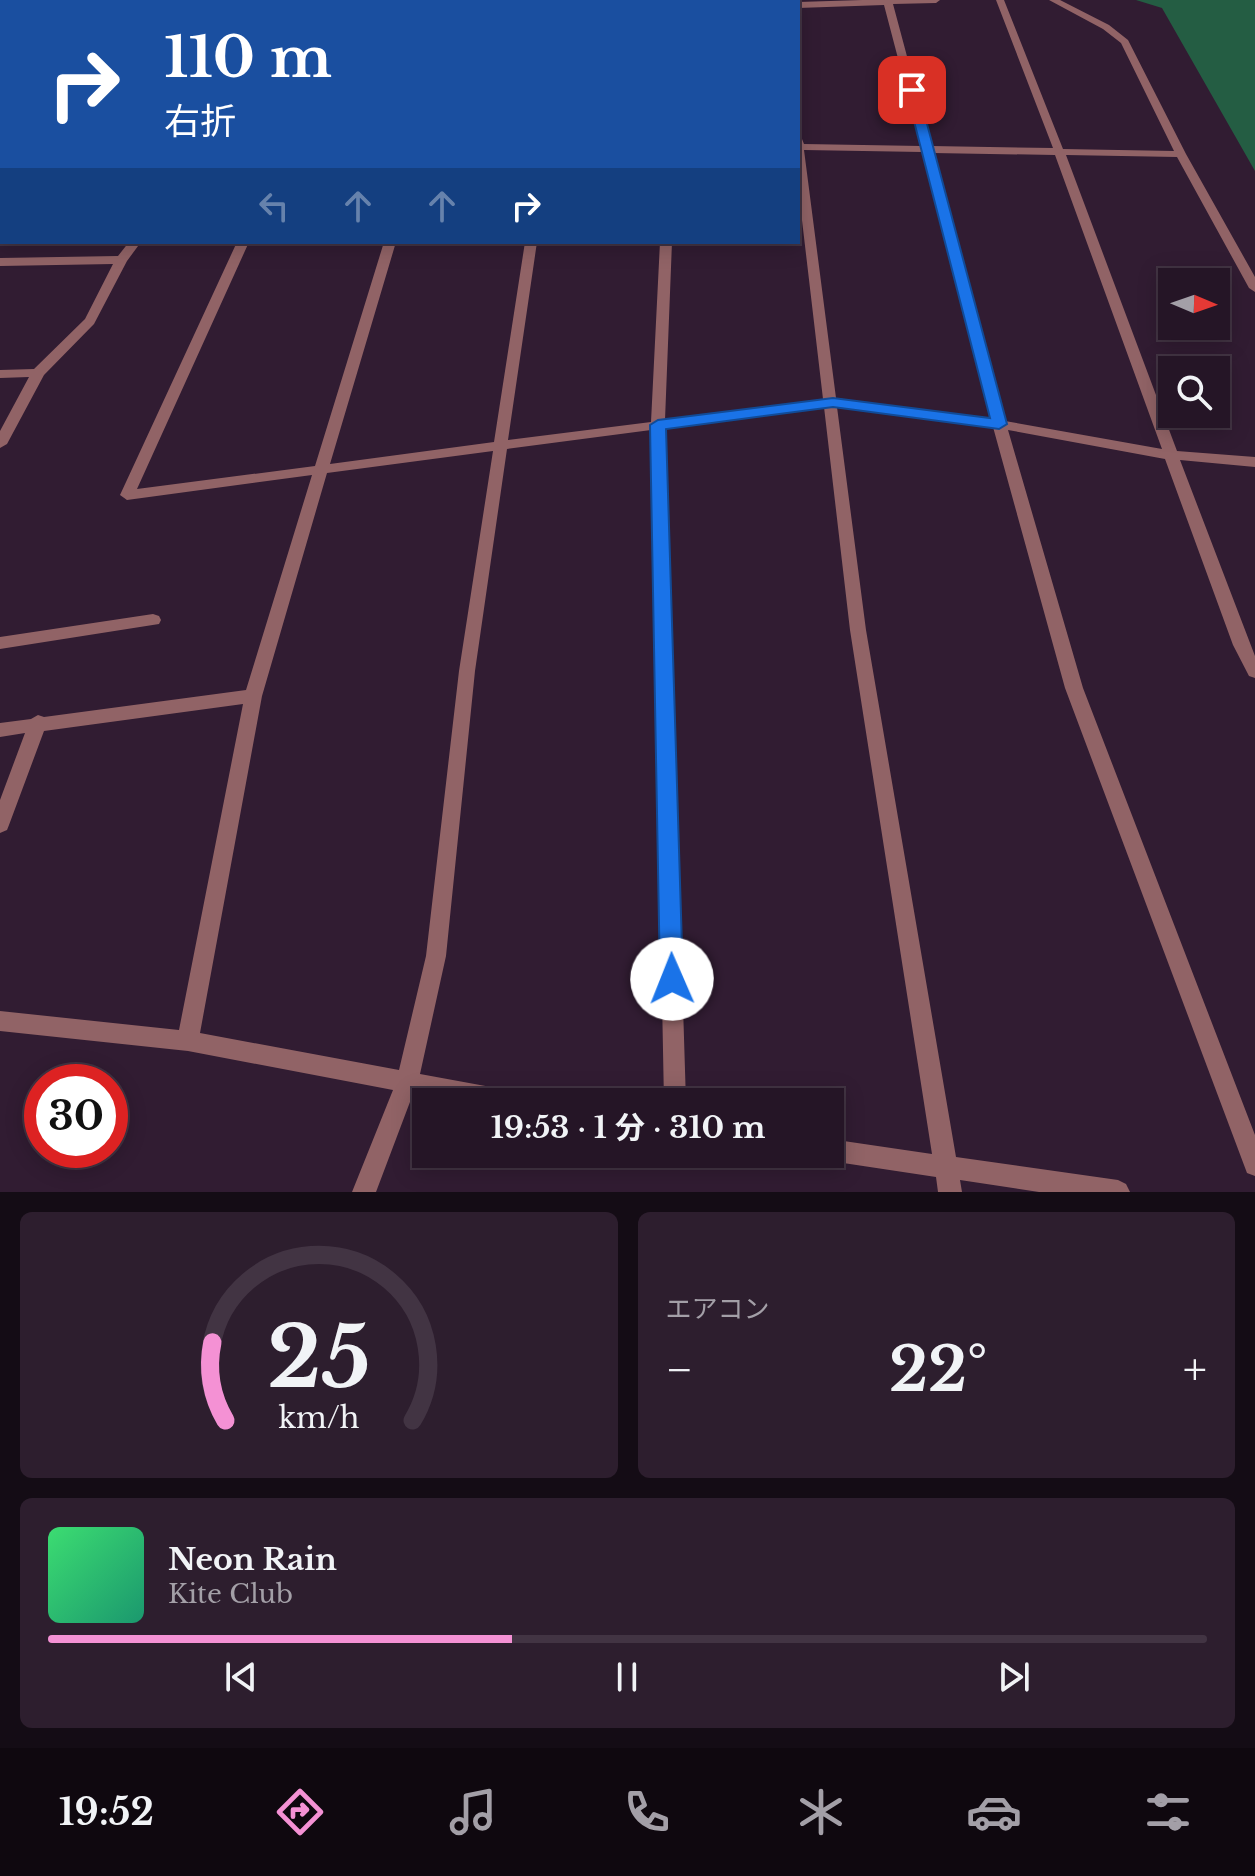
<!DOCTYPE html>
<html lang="ja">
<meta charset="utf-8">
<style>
body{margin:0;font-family:"Libre Baskerville","Noto Sans JP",serif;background:#2d1e2e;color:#f1f3f6;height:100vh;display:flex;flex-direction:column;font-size:30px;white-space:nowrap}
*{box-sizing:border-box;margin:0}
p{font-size:26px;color:#a39fa7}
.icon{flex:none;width:44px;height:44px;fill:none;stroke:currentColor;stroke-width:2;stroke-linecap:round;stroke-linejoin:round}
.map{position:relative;height:1192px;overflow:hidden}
.side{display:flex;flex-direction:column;gap:20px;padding:20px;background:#140c15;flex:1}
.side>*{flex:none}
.guide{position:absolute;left:0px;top:0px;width:800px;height:244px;box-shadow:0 4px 20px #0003,0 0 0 2px #423443;background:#1a4fa0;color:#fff;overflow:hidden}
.needle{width:52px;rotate:92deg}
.fabs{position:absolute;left:1158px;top:268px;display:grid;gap:16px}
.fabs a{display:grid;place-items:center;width:72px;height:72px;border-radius:0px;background:#251526;box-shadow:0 4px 20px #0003,0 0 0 2px #423443;font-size:40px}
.speed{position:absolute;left:24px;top:1064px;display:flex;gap:16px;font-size:40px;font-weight:700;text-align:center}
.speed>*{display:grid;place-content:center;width:104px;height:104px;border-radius:50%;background:#251526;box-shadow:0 4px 20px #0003,0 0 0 2px #423443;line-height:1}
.speed .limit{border:12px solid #d22;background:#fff;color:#111}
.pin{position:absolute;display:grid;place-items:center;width:68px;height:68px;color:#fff;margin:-34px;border-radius:16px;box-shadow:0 4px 12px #0006}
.me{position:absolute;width:88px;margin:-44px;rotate:359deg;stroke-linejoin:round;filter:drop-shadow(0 0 6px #0008)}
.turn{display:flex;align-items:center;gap:28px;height:168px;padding:0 32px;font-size:36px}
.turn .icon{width:104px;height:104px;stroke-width:2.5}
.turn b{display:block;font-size:56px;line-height:68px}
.lanes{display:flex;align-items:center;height:76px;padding:0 32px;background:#0003;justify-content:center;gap:40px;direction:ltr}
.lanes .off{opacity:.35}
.big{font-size:60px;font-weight:700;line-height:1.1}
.side .card{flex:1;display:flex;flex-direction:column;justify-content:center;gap:12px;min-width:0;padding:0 28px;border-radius:12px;background:#2d1e2e}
.side .dial{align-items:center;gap:0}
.dial svg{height:208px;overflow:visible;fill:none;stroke:#423443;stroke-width:7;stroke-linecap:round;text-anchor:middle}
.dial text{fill:#f1f3f6;stroke:none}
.song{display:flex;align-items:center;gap:24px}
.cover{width:96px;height:96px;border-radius:12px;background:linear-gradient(135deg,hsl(140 70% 55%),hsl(160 70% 35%))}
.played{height:8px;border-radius:4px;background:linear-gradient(90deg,#f491d4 40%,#423443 40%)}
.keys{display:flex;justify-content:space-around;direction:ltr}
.heat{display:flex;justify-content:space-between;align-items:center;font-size:44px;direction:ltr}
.side .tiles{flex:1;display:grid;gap:20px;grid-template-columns:1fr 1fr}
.card:last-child{grid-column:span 2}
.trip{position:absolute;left:412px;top:1088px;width:432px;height:80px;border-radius:0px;background:#251526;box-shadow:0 4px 20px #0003,0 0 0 2px #423443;font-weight:700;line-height:80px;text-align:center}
.dock{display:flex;height:128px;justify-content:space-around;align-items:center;background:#0f080f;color:#a39fa7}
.dock .icon{width:56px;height:56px}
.dock .active{color:#f491d4}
.dock b{font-size:36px;color:#f1f3f6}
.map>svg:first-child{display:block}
</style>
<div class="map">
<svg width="1255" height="1192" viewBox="0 0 1255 1192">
<rect width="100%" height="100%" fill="#311c32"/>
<path fill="#245d43" d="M1136,0h119v171l-93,-163z"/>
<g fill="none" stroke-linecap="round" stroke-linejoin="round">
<path fill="#916366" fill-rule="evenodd" d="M203,0h11l1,2h-11z
M566,0h8v2h-8z
M669,0h8v2h-8z
M742,0h21l1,2h-21z
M862,0h78l-4,3 -43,1 38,142 122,2 -57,-148h8l59,149 111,2 -53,-108 -18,-14 -54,-29h11l49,25 19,15 58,114 69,123v15l-6,-4 -72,-131 -111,-2 111,296 78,6v10l-75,-7 75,196v22l-6,-2 -16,-31 -68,-186 -157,-29 75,258 172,447v41l-8,-3 -3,-8 -179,-477 -72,-261 -156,-20 29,223 90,527 162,23 8,4 4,8h-91l-79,-12 2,12h-24l-2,-15 -106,-16 -8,-3 -2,-4h10v-15l102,15 -82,-524 -26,-223 -159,21 21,674h-22l-13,-672 -144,19 -32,222 -29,285 -26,118 93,17 8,3 3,8h-68l-43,-8 -37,98h-24l41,-102 -205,-39 -188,-20v-20l179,19 64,-326 -199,27 -35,94 -2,5 -7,3v-33l25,-67 -25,4v-14l31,-4 7,-4 6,2 202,-27 66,-215 -185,25 -7,-5 117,-253h12l-112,247 178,-23 69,-224h12l-66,222 164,-22 31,-200h12l-29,198 143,-18 9,-180h12l-7,178 158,-21 -25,-213v-48l4,1 2,5 117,2 -37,-141 -86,3v-6zM804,150l118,2 69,267 -155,-21zM933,153l122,2 107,294 -157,-28zM493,451l-34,220 -33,285 -27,114 -199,-37 62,-337 65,-223z
M0,172h2v6h-2z
M129,242h12l-14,19 -33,63 -50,51 -37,69 -7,4v-17l29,-54 -29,1v-8l34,-1 51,-50 28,-55 -113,2v-8l118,-2z
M153,614l6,2 2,4 -2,4 -159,25v-12z"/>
</g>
<path fill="#1a73e8" stroke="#114b97" stroke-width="2" d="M912,86l6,4 89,334 -8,5 -166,-22 -167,22 17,550 -3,8 -8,3 -9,-3 -3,-8 -10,-554 8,-5 175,-22 157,20 -84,-328z"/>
</svg>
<div class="fabs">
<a><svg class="needle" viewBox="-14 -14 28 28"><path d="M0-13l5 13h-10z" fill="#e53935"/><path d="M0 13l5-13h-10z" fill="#a39fa7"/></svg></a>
<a><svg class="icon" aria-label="search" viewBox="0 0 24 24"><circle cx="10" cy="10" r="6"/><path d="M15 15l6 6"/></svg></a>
</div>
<div class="speed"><div class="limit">30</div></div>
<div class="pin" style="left:912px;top:90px;background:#d93025"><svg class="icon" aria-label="arrive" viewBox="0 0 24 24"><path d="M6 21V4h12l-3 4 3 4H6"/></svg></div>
<svg class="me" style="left:672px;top:979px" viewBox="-20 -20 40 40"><circle r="19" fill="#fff"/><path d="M0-13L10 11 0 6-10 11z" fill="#1a73e8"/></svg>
<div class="trip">19:53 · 1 分 · 310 m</div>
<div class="guide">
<div class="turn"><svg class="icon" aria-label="right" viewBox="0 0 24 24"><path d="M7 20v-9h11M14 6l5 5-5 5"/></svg><div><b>110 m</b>右折</div></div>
<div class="lanes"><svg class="icon off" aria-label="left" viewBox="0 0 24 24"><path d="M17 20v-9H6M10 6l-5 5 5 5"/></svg><svg class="icon off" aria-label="ahead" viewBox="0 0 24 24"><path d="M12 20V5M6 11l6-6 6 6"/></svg><svg class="icon off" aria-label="ahead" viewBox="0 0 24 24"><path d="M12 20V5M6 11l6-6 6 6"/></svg><svg class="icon" aria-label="right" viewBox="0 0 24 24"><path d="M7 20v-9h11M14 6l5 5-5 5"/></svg></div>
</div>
</div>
<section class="side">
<div class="tiles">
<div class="card dial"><svg viewBox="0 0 100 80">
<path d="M14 69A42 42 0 1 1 86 69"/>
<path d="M14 69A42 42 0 0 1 9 39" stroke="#f491d4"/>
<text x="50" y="56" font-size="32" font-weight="700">25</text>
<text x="50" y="72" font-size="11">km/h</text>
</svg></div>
<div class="card"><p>エアコン</p>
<div class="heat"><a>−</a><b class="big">22°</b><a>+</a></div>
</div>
<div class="card">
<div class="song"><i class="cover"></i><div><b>Neon Rain</b><p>Kite Club</p></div></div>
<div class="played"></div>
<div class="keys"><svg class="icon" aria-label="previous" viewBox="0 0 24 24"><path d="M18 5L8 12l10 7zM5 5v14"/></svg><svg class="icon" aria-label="pause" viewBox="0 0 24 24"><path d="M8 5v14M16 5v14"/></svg><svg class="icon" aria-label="next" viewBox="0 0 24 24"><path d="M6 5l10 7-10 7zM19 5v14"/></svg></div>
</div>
</div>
</section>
<nav class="dock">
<b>19:52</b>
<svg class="icon active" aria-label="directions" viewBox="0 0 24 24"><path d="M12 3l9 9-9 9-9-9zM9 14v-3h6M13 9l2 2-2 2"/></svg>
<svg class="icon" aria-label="music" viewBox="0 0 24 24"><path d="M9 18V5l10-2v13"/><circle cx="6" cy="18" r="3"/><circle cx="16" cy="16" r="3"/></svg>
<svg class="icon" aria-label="phone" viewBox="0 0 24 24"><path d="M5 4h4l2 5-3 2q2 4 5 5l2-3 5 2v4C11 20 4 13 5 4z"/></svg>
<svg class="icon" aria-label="climate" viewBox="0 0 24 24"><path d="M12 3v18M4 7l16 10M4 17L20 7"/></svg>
<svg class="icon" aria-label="car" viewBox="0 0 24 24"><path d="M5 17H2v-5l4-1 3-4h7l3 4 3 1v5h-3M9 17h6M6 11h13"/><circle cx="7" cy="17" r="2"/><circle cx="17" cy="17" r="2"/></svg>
<svg class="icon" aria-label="filters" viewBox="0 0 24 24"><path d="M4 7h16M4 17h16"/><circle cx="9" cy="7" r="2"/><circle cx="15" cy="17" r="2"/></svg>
</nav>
